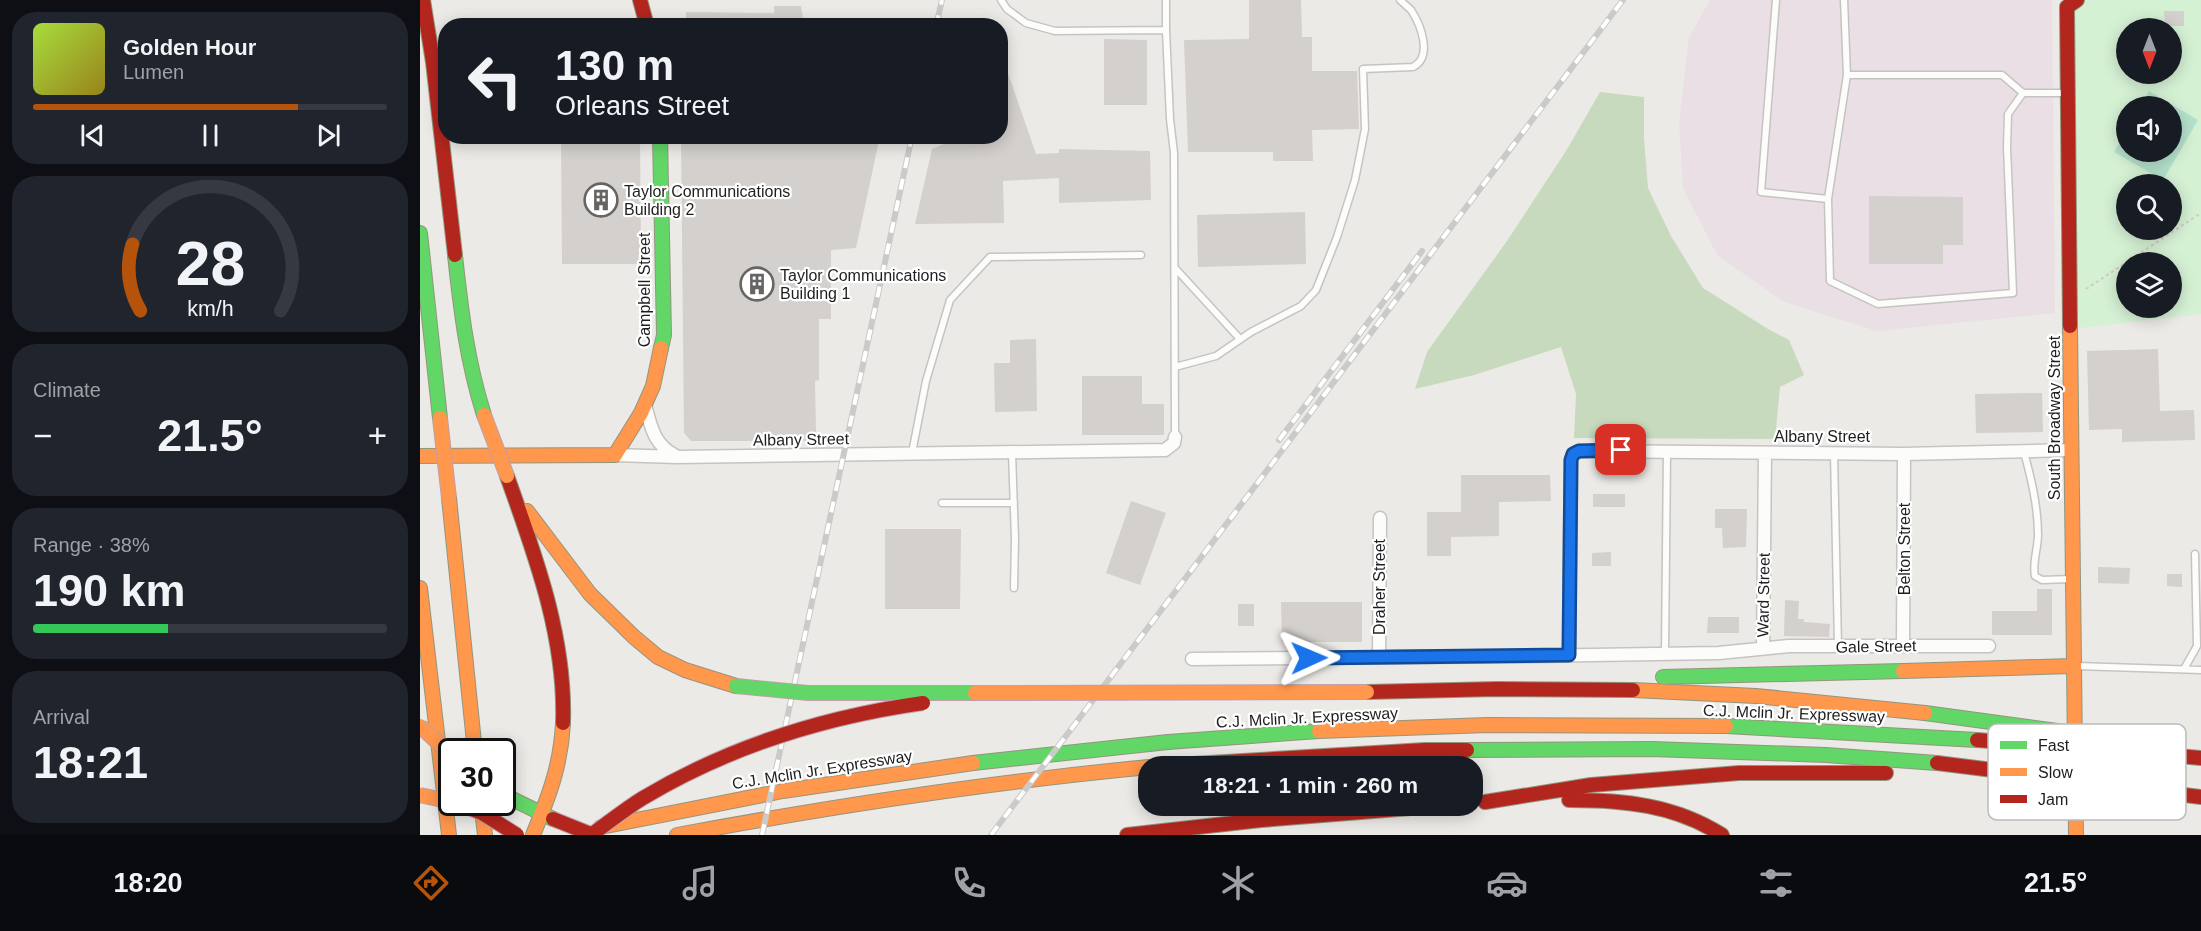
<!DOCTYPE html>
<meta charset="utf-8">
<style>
body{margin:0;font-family:Helvetica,sans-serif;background:#20242c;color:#f1f3f6;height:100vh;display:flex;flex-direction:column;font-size:22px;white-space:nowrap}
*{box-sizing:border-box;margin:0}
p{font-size:20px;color:#9ea1a6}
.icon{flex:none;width:33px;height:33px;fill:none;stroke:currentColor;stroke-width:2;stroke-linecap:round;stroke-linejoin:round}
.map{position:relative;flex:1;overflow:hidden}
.sheet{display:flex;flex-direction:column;gap:12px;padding:12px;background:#0d0f14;width:420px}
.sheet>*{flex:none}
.banner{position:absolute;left:18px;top:18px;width:570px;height:126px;border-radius:24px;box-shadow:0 3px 15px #0003;background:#171b24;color:#f1f3f6;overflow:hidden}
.needle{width:39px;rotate:180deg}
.tools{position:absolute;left:1696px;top:18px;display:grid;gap:12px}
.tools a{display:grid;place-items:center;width:66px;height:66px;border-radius:50%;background:#171b24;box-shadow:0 3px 15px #0003;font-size:30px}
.speed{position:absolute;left:18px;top:738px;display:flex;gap:12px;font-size:30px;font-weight:700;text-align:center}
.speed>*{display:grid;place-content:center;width:78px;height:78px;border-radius:50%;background:#171b24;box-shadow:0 3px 15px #0003;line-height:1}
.speed .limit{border:3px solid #111;border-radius:9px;background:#fff;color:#111}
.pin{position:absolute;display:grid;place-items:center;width:51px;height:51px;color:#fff;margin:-26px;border-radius:12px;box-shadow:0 3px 9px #0006}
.me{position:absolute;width:66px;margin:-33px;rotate:89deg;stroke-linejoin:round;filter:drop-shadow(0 0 4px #0008)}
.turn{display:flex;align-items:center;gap:21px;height:126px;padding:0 18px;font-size:27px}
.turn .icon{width:78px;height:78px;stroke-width:2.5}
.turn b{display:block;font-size:42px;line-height:51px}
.big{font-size:45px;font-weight:700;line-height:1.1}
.sheet .card{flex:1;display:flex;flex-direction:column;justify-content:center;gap:9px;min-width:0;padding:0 21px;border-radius:24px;background:#20242c}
.sheet .dial{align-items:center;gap:0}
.dial svg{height:156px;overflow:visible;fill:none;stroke:#363941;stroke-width:7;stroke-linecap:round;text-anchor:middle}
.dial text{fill:#f1f3f6;stroke:none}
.song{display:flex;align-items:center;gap:18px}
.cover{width:72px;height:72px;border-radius:9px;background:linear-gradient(135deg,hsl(80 70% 55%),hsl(50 70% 35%))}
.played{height:6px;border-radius:3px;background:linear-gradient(90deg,#b45309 75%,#363941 75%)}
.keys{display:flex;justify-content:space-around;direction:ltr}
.heat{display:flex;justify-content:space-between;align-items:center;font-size:33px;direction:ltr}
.charge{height:9px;border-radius:4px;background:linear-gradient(90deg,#34c759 38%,#363941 0)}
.trip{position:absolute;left:718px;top:756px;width:345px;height:60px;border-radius:24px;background:#171b24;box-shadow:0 3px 15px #0003;font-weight:700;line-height:60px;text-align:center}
.dock{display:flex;height:96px;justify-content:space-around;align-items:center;background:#090b0e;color:#9ea1a6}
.dock .icon{width:42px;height:42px}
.dock .active{color:#b45309}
.dock b{font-size:27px;color:#f1f3f6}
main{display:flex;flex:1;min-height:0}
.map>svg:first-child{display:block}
</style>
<main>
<section class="sheet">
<div class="card">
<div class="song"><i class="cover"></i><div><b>Golden Hour</b><p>Lumen</p></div></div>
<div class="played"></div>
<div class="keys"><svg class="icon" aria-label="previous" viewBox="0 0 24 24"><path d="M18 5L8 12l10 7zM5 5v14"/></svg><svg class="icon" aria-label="pause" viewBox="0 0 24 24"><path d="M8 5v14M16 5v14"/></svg><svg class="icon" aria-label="next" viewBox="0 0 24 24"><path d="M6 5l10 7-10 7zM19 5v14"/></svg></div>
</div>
<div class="card dial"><svg viewBox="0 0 100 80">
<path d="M14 69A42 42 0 1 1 86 69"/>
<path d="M14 69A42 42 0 0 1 10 35" stroke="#b45309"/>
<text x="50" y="56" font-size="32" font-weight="700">28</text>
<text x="50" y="72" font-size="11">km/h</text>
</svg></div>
<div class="card"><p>Climate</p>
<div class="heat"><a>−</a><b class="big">21.5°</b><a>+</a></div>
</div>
<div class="card"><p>Range · 38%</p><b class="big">190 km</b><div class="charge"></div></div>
<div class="card"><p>Arrival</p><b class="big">18:21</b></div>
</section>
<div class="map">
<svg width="1781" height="835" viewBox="0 0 1781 835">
<rect width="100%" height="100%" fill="#eceae6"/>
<path fill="#e9dfe5" d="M1290,0h342l3,313 -178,18 -93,-29 -67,-47 -34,-67 -4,-65 10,-86z"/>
<path fill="#c8dabd" d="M1180,92l44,5v41l4,50 23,48 32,52 65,41 21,11 15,35 -24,12 -5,52 -201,-1 2,-44 -15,-47 -87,28 -59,14 12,-37 80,-111 59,-90z"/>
<path fill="#d5f1d4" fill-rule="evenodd" d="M1657,0h124v314l-131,15 -3,-322zM1707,28h45v46h-45zM1707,106h45v46h-45zM1707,184h45v46h-45zM1707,262h45v46h-45z"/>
<path fill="#b4e1cc" d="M1729,91l49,29 -35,60 -49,-28 13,-23v23h45v-46h-32z"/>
<path fill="#d3d0cd" d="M829,0h52l1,37h10v34h45l2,58 -47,1 1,31h-40v-9h-85l-4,-112 65,-1z
M354,6h27l3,20h-118v-14l88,1z
M1744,11h20v15h-19z
M684,39l43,1v65h-43z
M580,56h2l34,98 23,-1v-4l91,2 1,49 -92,3v-25l-56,3 1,42 -89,1 17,-75 14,-6 -2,-7h56z
M141,136h79l1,128h-79z
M261,136h199l-24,112 -25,2v69h-12v61l-4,1 1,52 -8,8h-117l-7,-8z
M1449,196l94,1v48h-20v19h-74z
M885,212l1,52 -108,3 -1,-52z
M616,339l1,72 -42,1 -1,-49h16v-23z
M1738,349l2,62 34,-1 1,30 -73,2v-13l-33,1 -2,-79z
M662,376h60v28h22v31h-82z
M1622,393l1,39 -67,1 -1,-39z
M1041,475h89l1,26 -52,1v34l-48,1v19h-24v-44h34z
M1173,494h32v13h-32z
M711,501l35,12 -26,72 -34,-12z
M1295,509h32l-1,38 -23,1 -1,-20h-7z
M465,529h76l-1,80h-75z
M1191,552v14h-19v-13z
M1678,567l32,1 -1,16 -31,-1z
M1747,574h15v13l-15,-1z
M1617,589h15v46h-60v-24h45z
M1365,600l14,1 -1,18h6v3l26,2 -1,13 -45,-1z
M861,602h81v40h-80z
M818,604h16v22h-16z
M1288,617h31v16h-32z"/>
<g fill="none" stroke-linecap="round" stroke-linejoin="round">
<g stroke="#c5c4c2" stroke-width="9">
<path id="lane" d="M581,0l6,9 19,14 29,8 111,-1 4,89 4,34 1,284
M746,0v30
M1356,0l-15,192 67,7
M1424,0l3,75 -19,124 2,82 48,23 135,-11 -6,-146 1,-33 15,-21
M1427,75h155l21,18h42
M755,268l65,71
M755,367l41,-11 35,-24 50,-26 15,-16 21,-53 18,-57 10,-51 -2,-60 50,-2c20,-10 8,-42 -2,-57 -3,-3 -8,-7 -11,-10
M1604,452c7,26 14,54 14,83 0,13 -6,29 -3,41l7,4 29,-1
M492,453l14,-72 24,-81 40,-43 151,-2
M592,453l3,86 -1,49
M1414,453l4,193
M522,503h72
M1245,654l2,-203
M1656,666l125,4
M1764,669l13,-23 -2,-92"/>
</g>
<g stroke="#c5c4c2" stroke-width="15">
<path id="street" d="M225,405c6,22 9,40 31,51
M195,455l62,2 488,-7 9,-7 1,-6
M1483,645l1,-191
M1343,648l2,-195
M1149,655l2,-195 2,-6 6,-3 325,3 167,-4
M959,657l1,-139
M772,659l337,-3 190,-3 70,-7h200"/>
</g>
<g stroke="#94957f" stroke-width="16">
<path id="fast" d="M240,136l4,199 -3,13
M0,233l20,185
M35,255c6,56 12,106 29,160
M1243,677l240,-6
M1505,713l132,18
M1306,726l251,14
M1047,750l185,-1 174,6 111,8
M553,763l195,-21 151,-11
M82,794l51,25"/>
</g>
<g stroke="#94957f" stroke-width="16">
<path id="slow" d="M1650,326l6,509
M0,456l195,-1 26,-42 12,-27 8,-38
M29,498l26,254
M107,511l63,83 44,43 24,20 27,13 51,16
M0,588l29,247
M1483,671l169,-5
M1213,690l123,6 169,17
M899,731l169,-6 238,1
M61,802l4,33
M181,827l182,-36 190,-28
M113,835c16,-39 28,-70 30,-112
M257,835c157,-29 313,-53 472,-68"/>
</g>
<g stroke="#94957f" stroke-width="16">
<path id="jam" d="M3,0l10,62 22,193
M220,0l7,26
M1650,326l-3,-319 10,-7
M87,476c28,79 59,161 56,247
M947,692l130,-3 136,1
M1557,740l82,6
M1669,748l112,10
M1517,763l120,15
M740,766l265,-16h42
M1670,783l111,14
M1149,800c55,0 106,5 153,35
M1065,802l106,-17 148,-12h147
M707,835l134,-15 175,-14"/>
</g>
<path stroke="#d5c8c6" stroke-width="2" stroke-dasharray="3 3" stroke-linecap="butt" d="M1666,289l115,-76"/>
<use href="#lane" stroke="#fcfcfb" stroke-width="6"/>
<use href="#street" stroke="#fcfcfb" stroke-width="12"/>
<use href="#fast" stroke="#63d668" stroke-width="14"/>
<use href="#slow" stroke="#ff974d" stroke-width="14"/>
<use href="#jam" stroke="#b3261e" stroke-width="14"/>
<g stroke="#cacac9" stroke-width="6">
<path id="rail" d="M516,26l6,-26
M859,440l143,-189
M342,835l150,-699
M571,835l632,-835"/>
</g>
<use href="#rail" stroke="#fff" stroke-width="4" stroke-dasharray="11" stroke-linecap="butt"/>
<g stroke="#bf9fa9" stroke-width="16" stroke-linecap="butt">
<path id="fast-bridge" d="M316,686l72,7h167
M1637,778l33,5"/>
</g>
<g stroke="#bf9fa9" stroke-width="16" stroke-linecap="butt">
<path id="slow-bridge" d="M64,415l23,61
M20,418l9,80
M555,693l392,-1
M0,726l32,30
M0,795l32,7"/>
</g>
<g stroke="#bf9fa9" stroke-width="16" stroke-linecap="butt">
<path id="jam-bridge" d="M1637,731l31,4
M34,802l28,11 35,22
M133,819l40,16
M171,835c17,-12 34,-26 52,-37 87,-52 181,-81 280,-95"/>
</g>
<use href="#fast-bridge" stroke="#63d668" stroke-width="14"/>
<use href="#slow-bridge" stroke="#ff974d" stroke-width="14"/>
<use href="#jam-bridge" stroke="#b3261e" stroke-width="14"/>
</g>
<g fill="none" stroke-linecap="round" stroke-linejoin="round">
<g stroke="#114b97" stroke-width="15">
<path id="route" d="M889,658l260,-3 2,-195 2,-6 6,-3 42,-1"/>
</g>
<use href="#route" stroke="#1a73e8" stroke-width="10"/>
</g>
<defs>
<g id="building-ring" transform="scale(1.725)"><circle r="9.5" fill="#fff" stroke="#666564" stroke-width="1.5"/><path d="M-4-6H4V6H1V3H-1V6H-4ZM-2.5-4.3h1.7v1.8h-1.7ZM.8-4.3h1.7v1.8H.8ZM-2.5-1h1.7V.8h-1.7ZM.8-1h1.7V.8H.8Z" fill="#666564"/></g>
</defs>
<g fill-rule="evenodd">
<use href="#building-ring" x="181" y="200"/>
<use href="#building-ring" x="337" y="284"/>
</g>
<g text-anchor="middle" stroke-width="4.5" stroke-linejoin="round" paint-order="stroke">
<g font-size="16" fill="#1e1e1e" stroke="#fff" text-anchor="start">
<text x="204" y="197">Taylor Communications<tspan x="204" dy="18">Building 2</tspan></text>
<text x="360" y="281">Taylor Communications<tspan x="360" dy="18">Building 1</tspan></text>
</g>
<g font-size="16" fill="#1e1e1e" stroke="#fff">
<text transform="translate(224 290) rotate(-90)" y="6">Campbell Street</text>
<text transform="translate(1634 418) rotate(-90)" y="6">South Broadway Street</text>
<text x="1402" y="442">Albany Street</text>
<text transform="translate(381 439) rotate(-1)" y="6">Albany Street</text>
<text transform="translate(1484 549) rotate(-90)" y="6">Belton Street</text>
<text transform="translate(959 587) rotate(-90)" y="6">Draher Street</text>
<text transform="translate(1343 595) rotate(-89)" y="6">Ward Street</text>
<text transform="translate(1456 646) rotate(-1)" y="6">Gale Street</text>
<text transform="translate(1374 713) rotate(2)" y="6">C.J. Mclin Jr. Expressway</text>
<text transform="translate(887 717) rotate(-3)" y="6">C.J. Mclin Jr. Expressway</text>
<text transform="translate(402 769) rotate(-9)" y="6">C.J. Mclin Jr. Expressway</text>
</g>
</g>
<rect x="1568" y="724" width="198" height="96" rx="9" fill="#fff" stroke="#bcbcbc" stroke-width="1.5"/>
<rect x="1580" y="741" width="27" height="8" fill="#63d668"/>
<rect x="1580" y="768" width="27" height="8" fill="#ff974d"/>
<rect x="1580" y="795" width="27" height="8" fill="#b3261e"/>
<g font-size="16" fill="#1e1e1e">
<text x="1618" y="751">Fast</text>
<text x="1618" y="778">Slow</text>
<text x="1618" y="805">Jam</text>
</g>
</svg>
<div class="tools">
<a><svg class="needle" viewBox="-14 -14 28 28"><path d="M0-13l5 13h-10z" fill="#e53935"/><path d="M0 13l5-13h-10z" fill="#9ea1a6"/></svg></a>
<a><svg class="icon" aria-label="sound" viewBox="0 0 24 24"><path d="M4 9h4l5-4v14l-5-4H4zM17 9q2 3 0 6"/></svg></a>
<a><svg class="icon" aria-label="search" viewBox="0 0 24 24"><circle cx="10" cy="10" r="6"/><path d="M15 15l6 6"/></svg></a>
<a><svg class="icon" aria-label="layers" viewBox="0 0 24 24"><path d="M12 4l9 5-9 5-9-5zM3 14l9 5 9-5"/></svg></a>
</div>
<div class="speed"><div class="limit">30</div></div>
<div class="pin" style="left:1201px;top:450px;background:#d93025"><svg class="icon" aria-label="arrive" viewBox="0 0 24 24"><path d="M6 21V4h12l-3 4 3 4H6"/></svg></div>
<svg class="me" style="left:889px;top:658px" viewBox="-20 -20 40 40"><path d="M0-17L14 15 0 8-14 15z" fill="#1a73e8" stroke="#fff" stroke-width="4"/></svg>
<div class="trip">18:21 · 1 min · 260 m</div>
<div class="banner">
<div class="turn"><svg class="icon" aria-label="left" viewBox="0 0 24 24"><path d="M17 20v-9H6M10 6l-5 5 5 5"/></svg><div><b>130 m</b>Orleans Street</div></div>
</div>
</div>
</main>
<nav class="dock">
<b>18:20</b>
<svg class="icon active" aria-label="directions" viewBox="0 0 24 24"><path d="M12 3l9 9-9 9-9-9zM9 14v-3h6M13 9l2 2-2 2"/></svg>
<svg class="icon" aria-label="music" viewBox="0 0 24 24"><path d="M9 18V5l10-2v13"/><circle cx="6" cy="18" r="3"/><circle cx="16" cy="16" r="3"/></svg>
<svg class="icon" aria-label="phone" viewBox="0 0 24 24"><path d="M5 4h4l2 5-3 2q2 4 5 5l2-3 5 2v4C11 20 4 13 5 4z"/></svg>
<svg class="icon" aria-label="climate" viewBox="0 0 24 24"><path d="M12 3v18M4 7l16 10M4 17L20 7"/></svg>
<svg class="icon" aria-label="car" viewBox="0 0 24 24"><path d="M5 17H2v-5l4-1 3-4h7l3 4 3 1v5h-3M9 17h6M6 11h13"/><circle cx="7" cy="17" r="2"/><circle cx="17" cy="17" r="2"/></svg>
<svg class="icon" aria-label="filters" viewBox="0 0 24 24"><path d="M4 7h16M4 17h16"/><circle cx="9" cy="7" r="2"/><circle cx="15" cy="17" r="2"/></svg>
<b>21.5°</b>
</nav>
